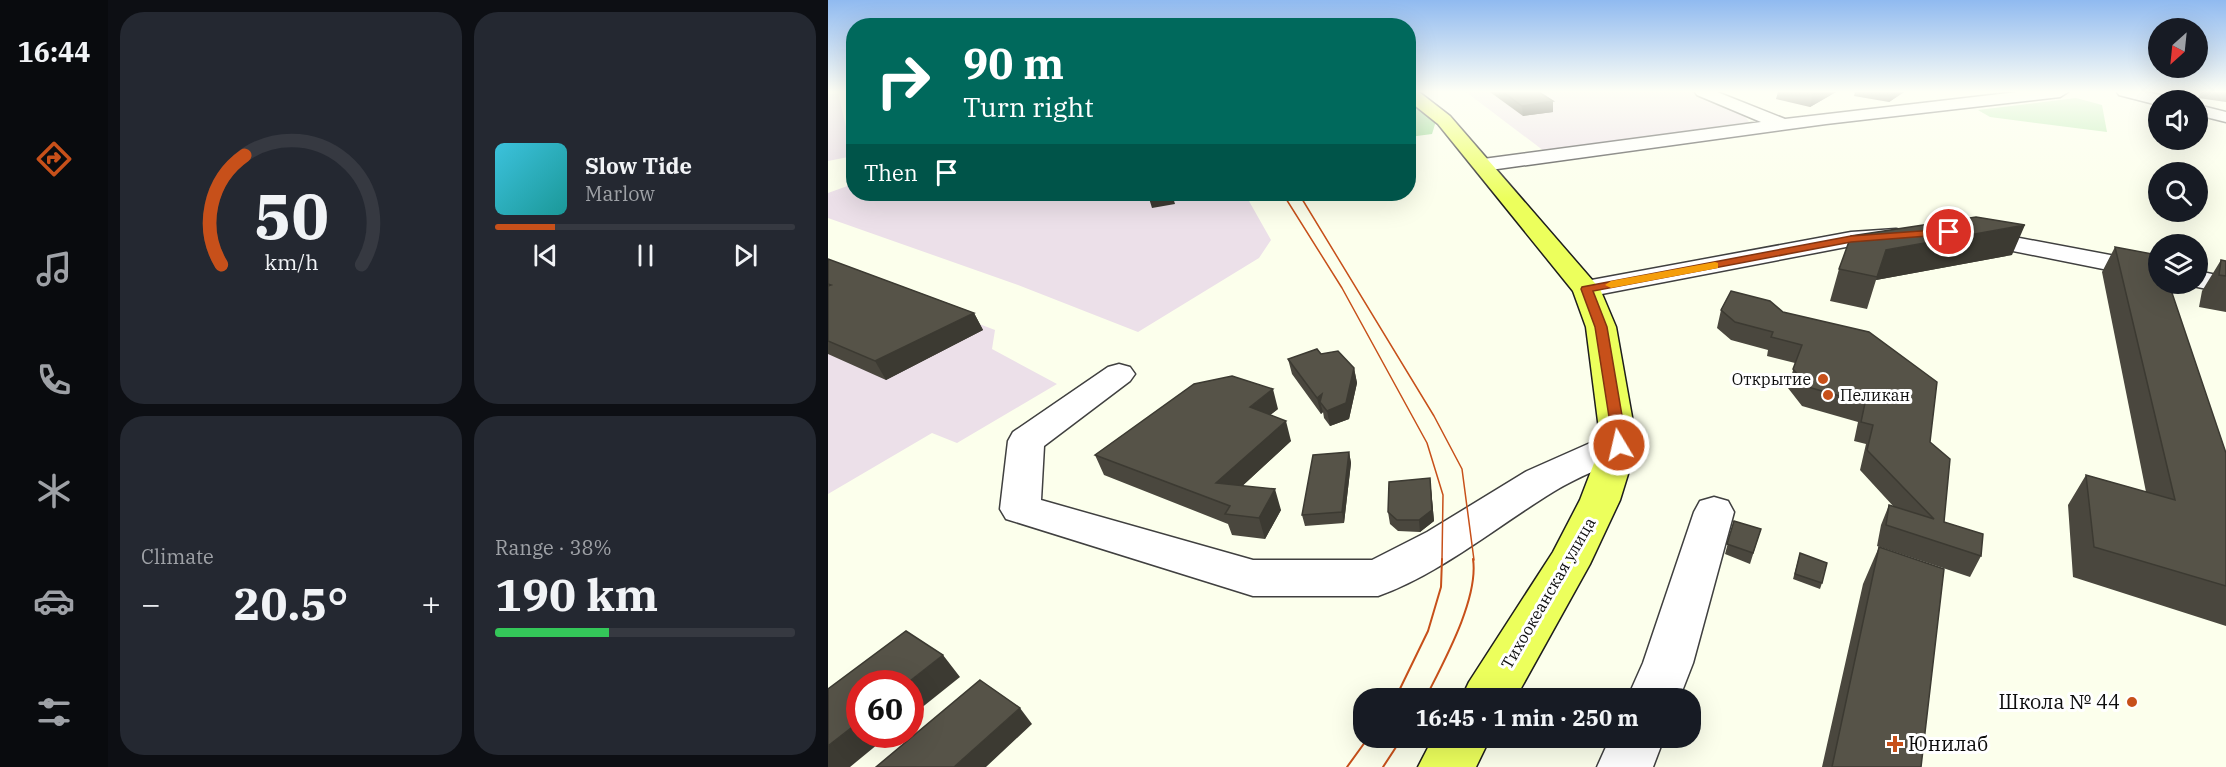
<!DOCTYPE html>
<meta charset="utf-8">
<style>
body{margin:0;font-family:"IBM Plex Serif",serif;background:#242831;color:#f1f3f6;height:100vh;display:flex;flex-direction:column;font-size:22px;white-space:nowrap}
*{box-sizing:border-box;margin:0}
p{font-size:20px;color:#9ea1a6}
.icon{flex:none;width:33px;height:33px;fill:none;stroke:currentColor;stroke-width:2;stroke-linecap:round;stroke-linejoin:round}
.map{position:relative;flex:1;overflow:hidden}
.sheet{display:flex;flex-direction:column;gap:12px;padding:12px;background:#0d0f14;width:720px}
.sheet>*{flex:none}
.top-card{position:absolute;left:18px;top:18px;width:570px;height:183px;border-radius:24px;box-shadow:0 6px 24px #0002;background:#00695c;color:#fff;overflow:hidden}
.needle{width:39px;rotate:207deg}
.controls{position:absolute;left:1320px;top:18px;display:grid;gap:12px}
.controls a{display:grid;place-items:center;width:60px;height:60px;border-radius:50%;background:#171b24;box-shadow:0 6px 24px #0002;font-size:30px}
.speed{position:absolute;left:18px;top:670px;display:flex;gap:12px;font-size:30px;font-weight:700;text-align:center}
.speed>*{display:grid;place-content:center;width:78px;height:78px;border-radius:50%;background:#171b24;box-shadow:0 6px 24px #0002;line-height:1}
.speed .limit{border:9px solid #d22;background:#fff;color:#111}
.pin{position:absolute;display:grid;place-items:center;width:51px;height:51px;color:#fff;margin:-26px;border:3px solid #fff;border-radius:50%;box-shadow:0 2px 6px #0007}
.me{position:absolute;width:66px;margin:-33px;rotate:351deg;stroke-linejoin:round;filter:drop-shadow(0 0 4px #0008)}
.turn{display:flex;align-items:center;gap:21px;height:126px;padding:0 18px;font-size:27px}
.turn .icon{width:78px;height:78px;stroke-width:2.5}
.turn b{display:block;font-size:42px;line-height:51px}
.then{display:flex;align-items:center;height:57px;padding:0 18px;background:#0003;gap:12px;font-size:22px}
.big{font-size:45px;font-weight:800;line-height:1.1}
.sheet .tile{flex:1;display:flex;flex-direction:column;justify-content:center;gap:9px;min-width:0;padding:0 21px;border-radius:24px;background:#242831}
.sheet .dial{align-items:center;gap:0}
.dial svg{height:156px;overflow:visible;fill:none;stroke:#363941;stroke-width:7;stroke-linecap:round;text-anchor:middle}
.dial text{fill:#f1f3f6;stroke:none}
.song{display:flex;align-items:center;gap:18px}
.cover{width:72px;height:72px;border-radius:9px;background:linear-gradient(135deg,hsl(190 70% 55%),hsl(180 70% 35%))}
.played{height:6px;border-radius:3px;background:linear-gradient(90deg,#c7501a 20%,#363941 20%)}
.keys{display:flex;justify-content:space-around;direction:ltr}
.heat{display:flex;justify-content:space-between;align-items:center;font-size:33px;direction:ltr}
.charge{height:9px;border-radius:4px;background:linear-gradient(90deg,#34c759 38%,#363941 0)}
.sheet .tiles{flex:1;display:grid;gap:12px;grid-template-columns:repeat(2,1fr)}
.trip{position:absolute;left:525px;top:688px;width:348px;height:60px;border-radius:24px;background:#171b24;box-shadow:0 6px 24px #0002;font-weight:800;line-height:60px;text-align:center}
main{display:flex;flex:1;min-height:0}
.dock{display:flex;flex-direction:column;width:108px;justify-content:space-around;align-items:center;background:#090b0e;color:#9ea1a6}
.dock .icon{width:42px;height:42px}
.dock .active{color:#c7501a}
.dock b{font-size:27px;color:#f1f3f6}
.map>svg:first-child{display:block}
</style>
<main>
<nav class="dock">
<b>16:44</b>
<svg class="icon active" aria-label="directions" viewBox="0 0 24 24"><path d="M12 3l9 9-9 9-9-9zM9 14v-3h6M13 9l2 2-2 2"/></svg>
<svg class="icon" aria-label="music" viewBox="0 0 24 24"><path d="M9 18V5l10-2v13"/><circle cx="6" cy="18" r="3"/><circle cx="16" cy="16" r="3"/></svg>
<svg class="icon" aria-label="phone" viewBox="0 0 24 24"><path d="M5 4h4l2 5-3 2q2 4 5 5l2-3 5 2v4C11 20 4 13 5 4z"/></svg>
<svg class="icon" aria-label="climate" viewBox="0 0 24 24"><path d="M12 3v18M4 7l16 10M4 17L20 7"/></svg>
<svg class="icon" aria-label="car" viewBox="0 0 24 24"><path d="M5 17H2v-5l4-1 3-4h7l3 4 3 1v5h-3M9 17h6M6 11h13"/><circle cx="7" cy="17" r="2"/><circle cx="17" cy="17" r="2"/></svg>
<svg class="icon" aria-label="filters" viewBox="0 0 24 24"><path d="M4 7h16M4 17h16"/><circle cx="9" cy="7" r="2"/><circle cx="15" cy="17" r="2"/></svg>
</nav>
<section class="sheet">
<div class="tiles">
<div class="tile dial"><svg viewBox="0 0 100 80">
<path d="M14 69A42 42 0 1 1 86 69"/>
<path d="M14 69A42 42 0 0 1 26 13" stroke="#c7501a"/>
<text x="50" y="56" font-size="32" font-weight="700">50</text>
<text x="50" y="72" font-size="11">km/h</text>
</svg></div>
<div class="tile">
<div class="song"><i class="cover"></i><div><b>Slow Tide</b><p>Marlow</p></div></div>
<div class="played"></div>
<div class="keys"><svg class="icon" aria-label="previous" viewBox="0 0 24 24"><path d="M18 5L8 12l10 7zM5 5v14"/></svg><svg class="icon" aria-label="pause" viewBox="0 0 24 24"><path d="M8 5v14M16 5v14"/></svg><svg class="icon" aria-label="next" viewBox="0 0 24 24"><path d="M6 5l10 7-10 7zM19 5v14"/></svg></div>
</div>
<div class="tile"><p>Climate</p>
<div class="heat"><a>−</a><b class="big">20.5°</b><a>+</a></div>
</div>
<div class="tile"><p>Range · 38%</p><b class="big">190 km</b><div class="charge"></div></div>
</div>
</section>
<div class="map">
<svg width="1398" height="767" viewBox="0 0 1398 767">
<rect width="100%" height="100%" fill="#fcffec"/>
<path fill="#ece0e9" d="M638,92h226l52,23 5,7 -205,29z
M10,93l15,63 -25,5v-67z
M25,184l1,10h391l26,46 -12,18 -121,74 -120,-47 -190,-67v-25z
M0,266l167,64 -3,19 65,35 -100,59 -25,-10 -104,61z"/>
<path fill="#bcecb3" d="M1248,98l26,7 5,27 -117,-15 -12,-7z"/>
<path fill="#98de91" d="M580,97l28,24 -4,13 -23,3z"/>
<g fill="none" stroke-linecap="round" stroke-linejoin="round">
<g stroke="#404040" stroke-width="3">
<path id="minor" d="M867,92h22l68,27 232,-27h51l-8,5 -234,27 -343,47 -7,-2 -3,-4 3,-4 7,-2 278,-37 -64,-27z
M1289,92h29l19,4 2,4h-9v5l-39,-10z
M1370,105l28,7v10l-28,-7z
M1068,229l9,2 3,5 -3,5 -54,5 -265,51 -10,-2 -4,-6 4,-6 10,-2 265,-49z
M1144,229l186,35v16l-195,-39 -3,-5 3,-5z
M1370,271l28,6v16l-38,-8 10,-1z
M291,364l11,3 5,7 -5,7 -86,65 -3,54 212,60h119l55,-28 100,-61 79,-35 13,-3 13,3 5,9 -5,9c-26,12 -55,23 -79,38 -54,33 -116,84 -175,104h-125l-247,-77 -6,-10 8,-68 5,-9 95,-65z
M886,497l14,4 6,11 -41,151 -14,36h-52l16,-36 51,-151 6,-11z
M782,738h54l-11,29h-56z"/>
</g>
<g stroke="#1e1e1e" stroke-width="3">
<path id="major" d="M580,92h11l31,24 150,173 16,38 21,118 -17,55 -30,64 -75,135h-54l8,-17 84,-130 27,-52 21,-55 -15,-118 -13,-36 -135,-167 -30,-24z
M605,738h57l-14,29h-58z"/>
</g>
<use href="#minor" fill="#fff" fill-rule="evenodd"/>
<use href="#major" fill="#ecff5c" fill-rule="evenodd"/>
<path stroke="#c7501a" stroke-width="1.5" d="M455,194l59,94 85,155 16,52 -1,65
M471,194l135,222 28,53 12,91"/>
<path stroke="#c7501a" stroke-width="2" d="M567,699l33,-68 13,-44 1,-28
M597,699c18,-36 54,-100 48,-140
M519,767l21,-29
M555,767l19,-29"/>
</g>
<path fill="#4a473e" d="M662,92h49l14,9v11l-30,4z
M950,92h58l-26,15 -34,-8z
M1027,92h49l-15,10 -35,-6z
M1373,92h25v10l-28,-4z
M1287,247l111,206v173l-153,-49 -5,-72 18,-30 60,17 -44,-220z
M1184,255l-136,25 -9,29 -37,-8 9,-32z
M0,259l146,54 9,17 -97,50 -58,-26z
M1393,260l5,1v51l-27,-5 3,-16z
M903,291l199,151 14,80 37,34 -11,21 -93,-31 4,-21 8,-20 5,2 -34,-37 6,-26 -12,-3 4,-19 -56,-16 -14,-18 7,-25 -28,-7 1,-6 -37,-10 -14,-12 4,-18z
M493,354l33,14 3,15 -8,36 -19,7 -6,-8 -1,-6 -2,2 -29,-40 -4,-15z
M450,409l-8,6 21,26 -49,45 39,24 -16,29 -33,-4 -4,-11 -124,-49 -9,-20z
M521,452l2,11 -7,60 -39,3 -3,-11z
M603,489l3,32 -14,11 -22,-1 -8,-7 -2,-12z
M906,521l27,8 -11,35 -25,-10z
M1051,547l42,220h-99l41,-183z
M972,553l22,30 -2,6 -27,-10z"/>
<path fill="#3c3a32" d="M985,92h23l-26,15z
M1063,92h13l-15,10z
M725,101v11l-30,4 -1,-10z
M580,145h2l1,11h-3z
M331,194h13l3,10 -23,4 -4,-13z
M1197,225l-13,30 -136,25 10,-30z
M146,313l9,17 -97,50 -11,-19z
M526,368l3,15 -8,36 -19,7 -3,-15z
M445,389l5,20 -23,18 -5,-20z
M494,394l-2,8 3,10 -2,2 -4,-16z
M458,421l5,20 -68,63 -7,-21z
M521,452l2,11 -7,60 -2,-11z
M447,489l6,21 -16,29 -6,-21z
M603,489l3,32 -14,11 -1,-12z
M115,655l17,22 -50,40v-33h-4z
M192,708l12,16 -46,43h-32z
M32,721v14h29l-39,32h-22v-21z"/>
<path fill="#565348" stroke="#3c3a32" stroke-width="1.5" d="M675,92h36l14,9 -31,5z
M1148,217l49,8 -139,25 -9,27 -38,-8 12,-33z
M1287,247l43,8v29h11l57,169v133l-132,-39 -8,-72 89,25z
M0,259l146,54 -99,48 -47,-20v-55l3,-1 -3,-1z
M1393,260l5,1v15l-7,-1z
M903,291l39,10 13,11 86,20 68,50 -7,60 20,17 -6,63 39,12 -2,22 -95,-31 3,-20 45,14 -67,-69 6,-25 -12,-3 4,-19 -57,-16 -15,-18 9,-24 -31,-8 2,-5 -38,-10 -14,-12z
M489,349l4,5 17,-3 16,17 -8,35 -19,8 -7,-9 2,-8 -5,4 -29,-39z
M404,376l41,13 -23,18 36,14 -70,62 59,6 -16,29 -34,-4 5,-8 -135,-51 99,-71z
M521,452l-7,60 -40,3 11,-60z
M602,478l2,32 -13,10h-22l-9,-8 1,-30z
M906,521l27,8 -8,24 -26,-9z
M1051,547l65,22 -23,198h-89z
M972,553l27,10 -5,20 -27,-9z
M78,631l37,24 -37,29h-46v37l-32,25v-57z
M152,680l40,28 -66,59h-78z"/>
<linearGradient id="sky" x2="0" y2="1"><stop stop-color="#90baf0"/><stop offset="0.46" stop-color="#fefff6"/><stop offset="1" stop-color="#fefff6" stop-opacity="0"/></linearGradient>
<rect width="1398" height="199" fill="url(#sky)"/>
<path fill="#c7501a" stroke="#813411" stroke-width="1.5" d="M1121,229l4,1v4l-102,8 -258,49 14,36 20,118 -3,4h-10l-19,-122 -14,-38 1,-2 269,-51z"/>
<path fill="#f59e0b" d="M887,262l3,1v5l-107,20 -6,-3 6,-4z"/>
<g fill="#c7501a" stroke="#fff" stroke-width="2">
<circle cx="995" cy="379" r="6"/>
<circle cx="1000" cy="395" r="6"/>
<circle cx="1304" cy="702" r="6"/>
<path d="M1064 735h6v6h6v6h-6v6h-6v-6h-6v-6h6z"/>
</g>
<g text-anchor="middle" stroke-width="6" stroke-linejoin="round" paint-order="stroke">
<g font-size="16" fill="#0d0d0d" stroke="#fff" text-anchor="end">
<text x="983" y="385">Открытие</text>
<text x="1012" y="401" text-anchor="start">Пеликан</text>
</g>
<g font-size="16" fill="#0d0d0d" stroke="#fff">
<text transform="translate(720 593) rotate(-60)" y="6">Тихоокеанская улица</text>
</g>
<g font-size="20" fill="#0d0d0d" stroke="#fff" text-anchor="end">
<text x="1292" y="709">Школа № 44</text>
<text x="1080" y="751" text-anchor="start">Юнилаб</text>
</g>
</g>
</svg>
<div class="controls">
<a><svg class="needle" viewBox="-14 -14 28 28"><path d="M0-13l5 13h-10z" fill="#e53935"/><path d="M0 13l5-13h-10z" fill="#9ea1a6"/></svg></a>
<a><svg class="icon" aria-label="sound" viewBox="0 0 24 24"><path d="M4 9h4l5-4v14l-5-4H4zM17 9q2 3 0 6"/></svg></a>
<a><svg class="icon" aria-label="search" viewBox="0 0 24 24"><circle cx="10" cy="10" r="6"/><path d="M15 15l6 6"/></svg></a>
<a><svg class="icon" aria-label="layers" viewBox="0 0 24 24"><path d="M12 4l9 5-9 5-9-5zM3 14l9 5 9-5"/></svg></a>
</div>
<div class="speed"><div class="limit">60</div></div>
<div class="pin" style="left:1121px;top:232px;background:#d93025"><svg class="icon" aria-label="arrive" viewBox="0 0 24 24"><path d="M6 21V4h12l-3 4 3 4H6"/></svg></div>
<svg class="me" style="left:791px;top:445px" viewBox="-20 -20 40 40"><circle r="17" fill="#c7501a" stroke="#fff" stroke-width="3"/><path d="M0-11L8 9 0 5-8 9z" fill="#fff"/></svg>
<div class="trip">16:45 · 1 min · 250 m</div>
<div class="top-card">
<div class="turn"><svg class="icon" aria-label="right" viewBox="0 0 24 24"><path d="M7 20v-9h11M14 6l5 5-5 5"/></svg><div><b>90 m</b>Turn right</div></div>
<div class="then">Then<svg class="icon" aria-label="arrive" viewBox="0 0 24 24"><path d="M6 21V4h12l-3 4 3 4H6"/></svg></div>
</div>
</div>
</main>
